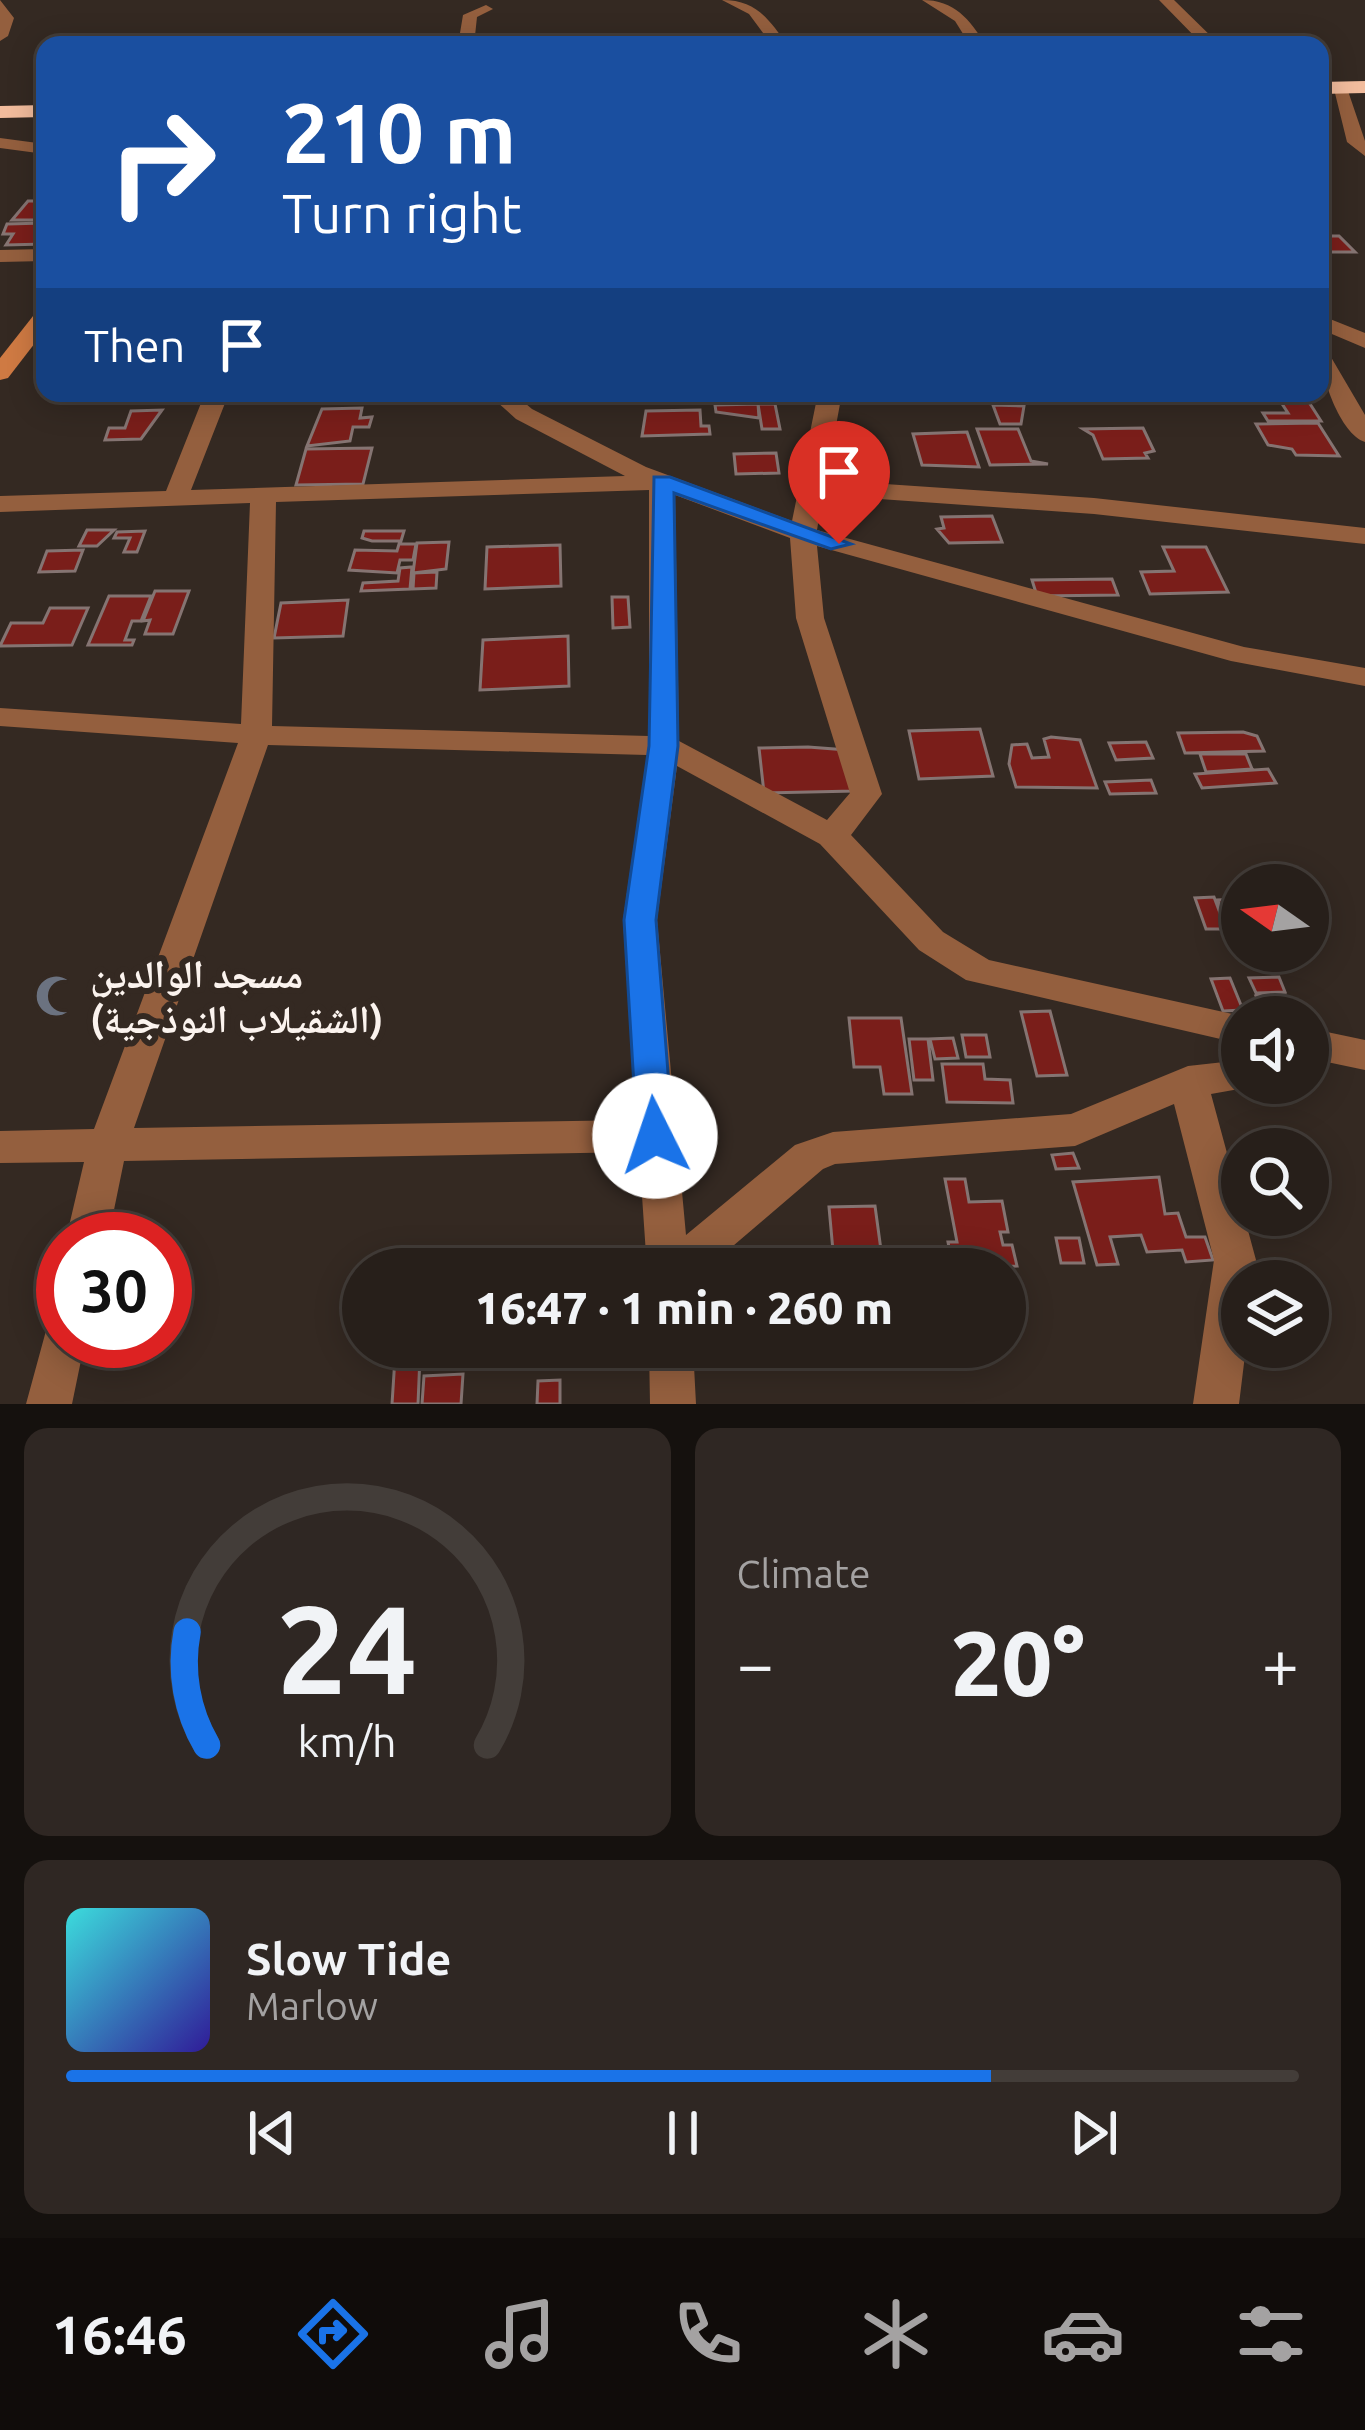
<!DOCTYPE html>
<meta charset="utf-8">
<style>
body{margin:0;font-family:Ubuntu,"Noto Naskh Arabic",sans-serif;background:#2f2723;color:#f1f3f6;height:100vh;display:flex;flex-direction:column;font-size:45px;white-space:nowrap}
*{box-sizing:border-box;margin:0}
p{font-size:39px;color:#a4a2a2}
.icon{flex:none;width:66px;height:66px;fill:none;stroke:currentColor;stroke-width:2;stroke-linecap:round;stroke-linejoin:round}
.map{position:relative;height:1404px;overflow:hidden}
.drawer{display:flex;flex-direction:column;gap:24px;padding:24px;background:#15110e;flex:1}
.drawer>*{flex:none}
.banner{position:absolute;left:36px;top:36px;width:1293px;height:366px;border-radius:24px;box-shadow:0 6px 30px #0003,0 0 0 3px #433d39;background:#1a4fa0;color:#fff;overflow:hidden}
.needle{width:78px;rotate:284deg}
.buttons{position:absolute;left:1221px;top:864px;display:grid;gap:24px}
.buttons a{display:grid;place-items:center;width:108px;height:108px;border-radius:50%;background:#271f1a;box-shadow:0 6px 30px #0003,0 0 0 3px #433d39;font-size:60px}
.speed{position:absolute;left:36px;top:1212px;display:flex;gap:24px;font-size:60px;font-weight:700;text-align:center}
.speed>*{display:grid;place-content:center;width:156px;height:156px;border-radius:50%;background:#271f1a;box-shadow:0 6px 30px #0003,0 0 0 3px #433d39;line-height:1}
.speed .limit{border:18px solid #d22;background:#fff;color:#111}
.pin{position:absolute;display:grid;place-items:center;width:102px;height:102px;color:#fff;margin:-123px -51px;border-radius:50% 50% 50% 0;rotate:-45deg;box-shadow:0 0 12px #0007}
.pin .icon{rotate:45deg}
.me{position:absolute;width:132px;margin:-66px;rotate:356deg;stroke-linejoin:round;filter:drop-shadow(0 0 9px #0008)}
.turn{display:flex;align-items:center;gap:42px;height:252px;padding:0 48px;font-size:54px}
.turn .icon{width:156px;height:156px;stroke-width:2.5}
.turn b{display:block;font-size:84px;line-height:102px}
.then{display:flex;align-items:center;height:114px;padding:0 48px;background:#0003;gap:24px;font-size:45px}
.big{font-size:90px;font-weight:800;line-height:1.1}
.drawer .card{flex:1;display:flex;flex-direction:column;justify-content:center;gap:18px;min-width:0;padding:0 42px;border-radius:24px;background:#2f2723}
.drawer .dial{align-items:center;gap:0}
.dial svg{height:312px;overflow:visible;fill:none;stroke:#433d39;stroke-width:7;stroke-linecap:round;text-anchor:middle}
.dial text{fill:#f1f3f6;stroke:none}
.song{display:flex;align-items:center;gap:36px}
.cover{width:144px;height:144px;border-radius:18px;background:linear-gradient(135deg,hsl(180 70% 55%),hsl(250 70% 35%))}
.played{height:12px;border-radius:6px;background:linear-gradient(90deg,#1a73e8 75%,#433d39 75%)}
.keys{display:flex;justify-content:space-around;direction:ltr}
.heat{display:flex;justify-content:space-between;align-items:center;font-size:66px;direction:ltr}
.drawer .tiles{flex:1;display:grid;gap:24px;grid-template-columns:1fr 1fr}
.card:last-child{grid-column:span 2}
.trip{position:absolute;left:342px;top:1248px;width:684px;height:120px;border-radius:60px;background:#271f1a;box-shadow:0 6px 30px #0003,0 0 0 3px #433d39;font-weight:800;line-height:120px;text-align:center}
.dock{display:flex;height:192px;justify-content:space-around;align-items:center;background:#100c0a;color:#a4a2a2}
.dock .icon{width:84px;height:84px}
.dock .active{color:#1a73e8}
.dock b{font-size:54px;color:#f1f3f6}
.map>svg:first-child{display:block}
</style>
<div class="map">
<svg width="1365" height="1404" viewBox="0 0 1365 1404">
<rect width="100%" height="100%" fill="#342922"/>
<path fill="#7a1e1a" stroke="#857472" stroke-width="3" d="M28,201h17v19h-33z
M45,223v21l-39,1 7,-11h-10l4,-10z
M1320,236h19l16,16h-26z
M1275,393h28l18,28h-53l-5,-8h25z
M758,404h17l5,25h-18z
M758,404l1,14 -43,-6 -1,-7z
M993,405l31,1 -3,18h-21z
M362,408l-2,10 12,-1 -3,10h-16l-3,14 -43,5 15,-37z
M162,410l-21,29 -36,1 4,-12h16l6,-17z
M700,410l1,16h8l1,8 -68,2 4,-25z
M1318,423l21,33 -43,-1 -4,-6 -24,-4 -12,-21z
M1143,428l11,23 -9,2 3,5 -45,1 -10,-24 -10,-6z
M977,429h41l13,32 17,3 -58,1z
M967,432l12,35 -57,-2 -9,-31z
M372,448l-9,36 -67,1 10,-36z
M776,453l3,20 -43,1 -2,-20z
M992,516l10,26 -53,1 -12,-14 7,-1 -3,-11z
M87,530h27l-17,16h-18z
M145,531l-8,21h-13l6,-14h-16l3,-6z
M364,531h40l-3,10h-29l-10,-3z
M449,542l-3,27 -33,4 4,-30z
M399,544h17l-3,16h-13l-3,13 -48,-3 6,-20 42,1z
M560,545l1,41 -76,3 2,-42z
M1163,547h43l22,45 -78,2 -9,-22 33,-1z
M83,550l-8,21 -36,1 8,-21z
M412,567l-2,22 -49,2 2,-8 35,-2 2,-13z
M437,572l-1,16 -23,1 1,-16z
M1112,579l6,16 -81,1 -5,-16z
M155,591h34l-16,43h-28l5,-14 -7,1z
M109,596h42l-10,25h-9l-7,19h9l-2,5h-44z
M612,597h16l2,30 -17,1z
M348,600l-5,36 -69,2 7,-35z
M50,608h38l-16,37 -72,1 11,-23h32z
M568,636l1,50 -89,4 3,-50z
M980,729l13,47 -74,3 -10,-48z
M1243,732l14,4 7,15 -79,2 -7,-20z
M1051,737l29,3 17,48 -81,-1 -7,-23 3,-19 15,-1 5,14 17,-1 -5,-18z
M1146,742l7,16 -37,2 -7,-17z
M808,747l39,3 7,41 -90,2 -5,-45z
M1200,754h46l6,15 -46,3z
M1268,769l8,14 -74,5 -7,-14z
M1151,780l5,13 -46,1 -5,-12z
M1214,897l12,32h-20l-11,-31z
M1241,899l1,4v26l-16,-7 -8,-22z
M1279,977l6,15 -29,1 -7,-15z
M1230,978l13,32 -20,1 -12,-32z
M1285,995l6,13 -29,2 -6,-14z
M1050,1011l17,64 -30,1 -16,-64z
M849,1018h52l11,76h-28l-4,-27h-26z
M962,1035h24l4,22h-24z
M953,1038l5,20 -23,1 -5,-20z
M909,1039h19l5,41h-19z
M942,1064h41l2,15 25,1 3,23 -66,-1z
M1073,1153l6,15 -23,1 -4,-14z
M1159,1177l6,37 13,-1 8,24h19l8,23 -27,2 -4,-12 -35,2 -6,-17 -31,2 8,27 -21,1 -24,-83z
M945,1179h20l4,23 33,-1 6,31h-8l3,13h9l5,21 -64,3 -5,-27h9z
M875,1206l6,44 -48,1 -4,-44z
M1056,1238h23l5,25h-23z
M823,1254h23l1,15h-23z
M420,1356l-2,48h-26l3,-46z
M463,1374l-2,30h-39l2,-28z
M560,1380v24h-23l1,-23z"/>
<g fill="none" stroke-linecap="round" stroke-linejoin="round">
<path fill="#945f3e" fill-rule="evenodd" d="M0,0l14,18 -6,18 -8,5z
M722,0c35,0 46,19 66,45h-16l-23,-31z
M922,0c33,0 47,19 64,45h-16l-15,-24z
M1159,0h15l46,45h-17z
M486,5l7,4 -16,8 -3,28h-16l5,-30z
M1333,85l14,3 18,53v15l-18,-14z
M0,138l45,6v10l-45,-6z
M45,249v12l-45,1v-12z
M1320,315l45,18v15l-45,-19z
M1320,350l8,2 37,63v27c-25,-8 -45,-67 -45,-92z
M205,393h24l-38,97 434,-14 -109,-57 -29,-26h26l19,16 114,58 146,54 26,-128h24l-16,87 268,18 271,30v16l-271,-30 -271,-19 -6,35 427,117 121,21v18l-134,-25 -414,-115 7,72 58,176 -31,41 92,97 46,28 257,57h-4v27l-276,-64 -47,-30 -99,-106 -143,-78 -20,154 29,315 109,-90 38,-13 238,-18 117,-48 54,-6v23l14,3 -45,8 45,166 -2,21h-12l4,66 -7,57h-46l21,-144 -40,-156 -99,42 -240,18 -12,5 -117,100h-59l-8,-117 -515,9 -16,78h-42l18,-77 -84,1v-32l94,-2 144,-386 -238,-17v-18l241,16 9,-221 -250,9v-16l166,-5zM649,490v246l-377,-10 4,-224zM675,495l115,43 6,80 54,175 -23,27 -148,-79zM268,745l379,10 -24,165 13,200 -502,8z
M1308,1028l57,12v30l-57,-12z
M63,1321v20h22l-13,63h-46l21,-77z
M649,1347h44l3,57h-46z"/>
<path fill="#cf7a43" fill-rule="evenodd" d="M45,310v20l-37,48 -8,2v-22l37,-47z"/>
<path fill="#f2bc9d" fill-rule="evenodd" d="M1365,81v12l-45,1v-12z
M45,105v12l-45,1v-12z"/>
</g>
<path fill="#1a73e8" stroke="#114b97" stroke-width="3" d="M654,477h16l181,67 -20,5 -157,-56 4,253 -22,174 17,216 -5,11 -13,4 -13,-4 -5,-11 -13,-216 25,-174z"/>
<defs>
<g id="mosque-bare" transform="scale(3.24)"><path d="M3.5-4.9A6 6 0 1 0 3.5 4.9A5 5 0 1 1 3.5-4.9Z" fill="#6b7280" stroke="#342922" stroke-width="2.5" paint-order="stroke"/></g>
</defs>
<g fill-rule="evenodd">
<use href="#mosque-bare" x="56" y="996"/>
</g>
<g text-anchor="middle" stroke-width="12" stroke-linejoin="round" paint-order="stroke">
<g font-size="39" font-weight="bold" fill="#fbf3ee" stroke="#342922" text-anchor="start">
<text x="90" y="988">مسجد الوالدين<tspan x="90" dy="45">(الشقيلاب النوذجية)</tspan></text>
</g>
</g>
</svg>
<div class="buttons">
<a><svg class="needle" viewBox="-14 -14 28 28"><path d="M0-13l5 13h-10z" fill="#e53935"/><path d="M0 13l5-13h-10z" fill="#a4a2a2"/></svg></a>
<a><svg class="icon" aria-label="sound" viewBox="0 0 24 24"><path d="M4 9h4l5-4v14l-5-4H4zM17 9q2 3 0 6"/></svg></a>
<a><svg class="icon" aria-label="search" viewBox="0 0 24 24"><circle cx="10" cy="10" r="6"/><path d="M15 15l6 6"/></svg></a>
<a><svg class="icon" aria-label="layers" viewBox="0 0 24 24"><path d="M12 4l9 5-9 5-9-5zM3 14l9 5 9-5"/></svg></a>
</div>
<div class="speed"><div class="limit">30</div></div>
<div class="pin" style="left:839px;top:544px;background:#d93025"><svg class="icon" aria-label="arrive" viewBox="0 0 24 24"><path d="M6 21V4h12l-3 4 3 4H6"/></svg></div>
<svg class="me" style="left:655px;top:1136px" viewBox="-20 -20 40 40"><circle r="19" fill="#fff"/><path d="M0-13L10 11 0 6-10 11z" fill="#1a73e8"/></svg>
<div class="trip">16:47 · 1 min · 260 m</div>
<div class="banner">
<div class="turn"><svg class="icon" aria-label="right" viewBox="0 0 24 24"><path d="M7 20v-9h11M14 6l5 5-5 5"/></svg><div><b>210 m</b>Turn right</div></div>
<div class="then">Then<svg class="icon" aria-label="arrive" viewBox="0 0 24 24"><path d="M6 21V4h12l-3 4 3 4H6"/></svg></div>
</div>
</div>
<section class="drawer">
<div class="tiles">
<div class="card dial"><svg viewBox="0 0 100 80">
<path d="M14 69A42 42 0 1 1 86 69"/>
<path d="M14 69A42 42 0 0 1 9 40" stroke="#1a73e8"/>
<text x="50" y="56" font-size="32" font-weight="700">24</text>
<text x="50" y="72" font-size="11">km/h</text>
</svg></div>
<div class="card"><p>Climate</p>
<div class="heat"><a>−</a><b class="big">20°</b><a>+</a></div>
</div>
<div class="card">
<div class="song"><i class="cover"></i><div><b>Slow Tide</b><p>Marlow</p></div></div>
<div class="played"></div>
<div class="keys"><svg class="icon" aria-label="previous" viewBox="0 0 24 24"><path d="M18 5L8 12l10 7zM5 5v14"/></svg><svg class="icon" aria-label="pause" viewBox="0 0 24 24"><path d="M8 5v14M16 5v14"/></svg><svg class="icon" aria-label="next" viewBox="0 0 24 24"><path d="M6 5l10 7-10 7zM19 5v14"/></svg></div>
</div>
</div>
</section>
<nav class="dock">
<b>16:46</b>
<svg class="icon active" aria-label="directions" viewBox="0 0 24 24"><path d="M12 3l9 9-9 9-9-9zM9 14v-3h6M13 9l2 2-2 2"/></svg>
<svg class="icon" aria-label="music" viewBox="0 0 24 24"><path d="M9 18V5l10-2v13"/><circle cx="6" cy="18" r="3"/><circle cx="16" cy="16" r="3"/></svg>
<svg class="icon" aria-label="phone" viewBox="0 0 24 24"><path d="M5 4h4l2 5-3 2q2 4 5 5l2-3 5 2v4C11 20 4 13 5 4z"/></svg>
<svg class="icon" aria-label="climate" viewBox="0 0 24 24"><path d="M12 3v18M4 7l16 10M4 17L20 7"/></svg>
<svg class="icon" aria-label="car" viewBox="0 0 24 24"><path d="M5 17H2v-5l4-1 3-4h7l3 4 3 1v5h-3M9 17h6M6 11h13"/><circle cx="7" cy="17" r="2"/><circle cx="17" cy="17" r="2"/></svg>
<svg class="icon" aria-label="filters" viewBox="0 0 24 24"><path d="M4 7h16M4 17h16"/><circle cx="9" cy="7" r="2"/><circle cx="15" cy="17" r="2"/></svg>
</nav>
